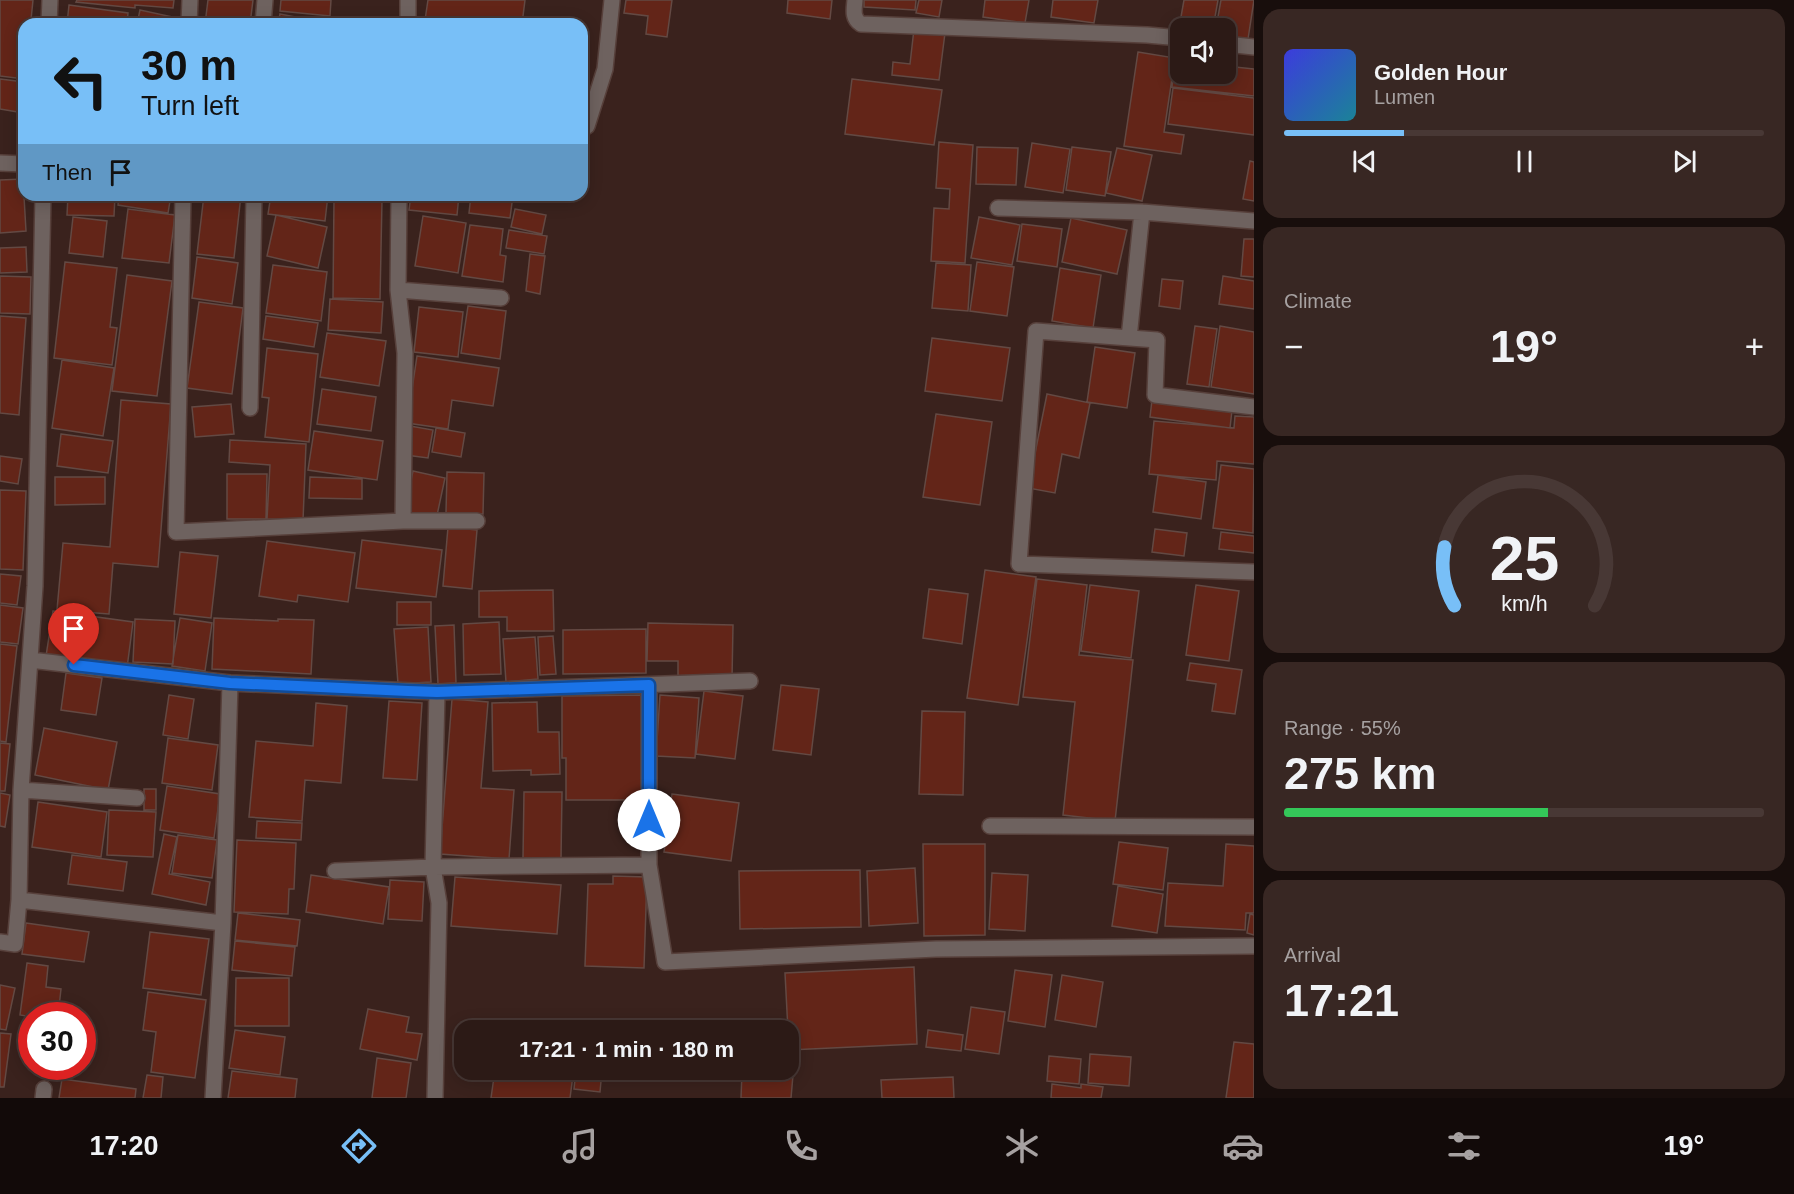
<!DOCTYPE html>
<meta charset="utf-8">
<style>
body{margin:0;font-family:Arial,sans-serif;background:#382723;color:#f1f3f6;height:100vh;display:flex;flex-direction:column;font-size:22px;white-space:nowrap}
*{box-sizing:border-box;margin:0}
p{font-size:20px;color:#a6a1a1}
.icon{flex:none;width:33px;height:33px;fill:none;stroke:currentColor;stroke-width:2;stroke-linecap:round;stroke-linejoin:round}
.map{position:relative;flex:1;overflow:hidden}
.details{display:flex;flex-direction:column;gap:9px;padding:9px;background:#180e0c;width:540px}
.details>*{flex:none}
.guide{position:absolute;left:18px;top:18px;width:570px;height:183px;border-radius:18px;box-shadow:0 3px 15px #0003,0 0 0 2px #483835;background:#78bff7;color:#111;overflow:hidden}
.buttons{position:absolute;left:1170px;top:18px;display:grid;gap:12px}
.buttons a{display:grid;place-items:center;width:66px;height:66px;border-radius:12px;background:#2c1a16;box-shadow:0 3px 15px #0003,0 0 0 2px #483835;font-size:30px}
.speed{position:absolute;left:18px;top:1002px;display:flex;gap:12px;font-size:30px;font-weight:700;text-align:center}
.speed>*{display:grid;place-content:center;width:78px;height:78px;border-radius:50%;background:#2c1a16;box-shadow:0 3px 15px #0003,0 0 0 2px #483835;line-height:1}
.speed .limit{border:9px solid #d22;background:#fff;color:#111}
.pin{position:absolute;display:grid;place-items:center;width:51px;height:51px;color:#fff;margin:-62px -26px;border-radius:50% 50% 50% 0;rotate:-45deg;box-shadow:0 0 6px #0007}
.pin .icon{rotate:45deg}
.me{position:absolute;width:66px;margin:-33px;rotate:0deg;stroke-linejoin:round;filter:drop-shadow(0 0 4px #0008)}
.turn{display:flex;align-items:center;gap:21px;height:126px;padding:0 24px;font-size:27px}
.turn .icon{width:78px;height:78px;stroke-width:2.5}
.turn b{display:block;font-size:42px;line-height:51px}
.then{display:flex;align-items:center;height:57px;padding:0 24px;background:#0003;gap:12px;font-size:22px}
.big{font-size:45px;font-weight:700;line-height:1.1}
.details .widget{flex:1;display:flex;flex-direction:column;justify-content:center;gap:9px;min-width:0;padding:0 21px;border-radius:18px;background:#382723}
.details .dial{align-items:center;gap:0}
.dial svg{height:156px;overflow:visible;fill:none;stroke:#483835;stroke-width:7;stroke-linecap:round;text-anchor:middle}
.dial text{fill:#f1f3f6;stroke:none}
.song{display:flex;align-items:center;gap:18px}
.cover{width:72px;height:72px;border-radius:9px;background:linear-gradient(135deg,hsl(240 70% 55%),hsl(190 70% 35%))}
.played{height:6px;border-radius:3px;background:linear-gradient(90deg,#78bff7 25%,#483835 25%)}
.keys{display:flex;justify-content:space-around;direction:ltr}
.heat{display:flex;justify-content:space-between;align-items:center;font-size:33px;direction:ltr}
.charge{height:9px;border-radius:4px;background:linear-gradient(90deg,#34c759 55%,#483835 0)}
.trip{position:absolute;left:454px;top:1020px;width:345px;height:60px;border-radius:18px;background:#2c1a16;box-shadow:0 3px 15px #0003,0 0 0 2px #483835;font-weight:700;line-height:60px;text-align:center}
.tabs{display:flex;height:96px;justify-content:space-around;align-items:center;background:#120a09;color:#a6a1a1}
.tabs .icon{width:42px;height:42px}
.tabs .selected{color:#78bff7}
.tabs b{font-size:27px;color:#f1f3f6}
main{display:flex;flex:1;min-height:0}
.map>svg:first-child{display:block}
</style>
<main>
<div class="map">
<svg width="1254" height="1098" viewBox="0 0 1254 1098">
<rect width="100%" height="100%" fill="#3a221d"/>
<path fill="#632518" stroke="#634943" stroke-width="1.5" d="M0,0h33l-2,20 4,1 -1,3h-10v55l-24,-3z
M77,0h97l-1,8 -38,-3v3l-59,-6z
M208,0h45l-3,24h-45z
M281,0h50l-1,16 -50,-5z
M428,0h97l-3,24h-67l-30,-4z
M626,0h46l-5,37 -21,-3 2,-18 -24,-3z
M788,0h44l-2,19 -43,-6z
M864,0h52l-1,10 -51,-3z
M919,0h23l-3,17 -23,-4z
M985,0h44l-4,23 -42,-6z
M1053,0h45l-4,23 -43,-6z
M1184,0h34l-5,28h-34z
M1221,0h33l-6,39 -22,-3v-8h-10z
M69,5l59,8 -1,11h-60z
M140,10l42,9 -1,5h-44z
M280,14l51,10h-53z
M914,29l31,4 -6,47 -47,-5 1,-13 17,2z
M1138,52l37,6 -11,74 20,3 -3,19 -57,-8z
M1175,60l5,1v13h46v-8l28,3v27l-82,-9z
M0,79l24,3v31l-24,-4z
M852,79l90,11 -8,55 -89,-11z
M1173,88l81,10v37l-86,-11z
M939,142l34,3 -8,118 -34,-2 3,-53 15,1 1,-20 -14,-1z
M1032,143l38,6 -7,44 -38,-6z
M977,147l41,1 -2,37 -40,-1z
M1072,147l39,5 -6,44 -39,-6z
M1117,148l35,7 -10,46 -36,-8z
M1250,161l4,1v39l-11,-2z
M23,179l3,52 -26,2v-53z
M68,195h47l-1,21 -47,-1z
M119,195h52l-3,18 -50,-8z
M204,195h37l-7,63 -37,-4z
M271,195h57l-3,26 -57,-7z
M411,195h48l-2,20 -48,-5z
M471,195h42l-3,23 -41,-5z
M334,199l48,1 -2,99 -47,-1z
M128,209l47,6 -6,48 -47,-5z
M515,209l31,6 -4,19 -31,-7z
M276,215l51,12 -9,41 -51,-12z
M423,216l43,7 -8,50 -43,-7z
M73,217l34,4 -4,36 -34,-4z
M979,217l41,8 -8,40 -41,-7z
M1071,218l56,12 -10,44 -55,-12z
M1022,224l40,5 -5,38 -40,-6z
M470,225l33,4 -3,26 6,1 -3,26 -41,-6z
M509,230l38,6 -3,18 -38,-6z
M1244,239h10v38l-13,-1z
M26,247l1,25 -27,1v-25z
M530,254l15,2 -5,38 -14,-3z
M197,257l41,6 -6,41 -40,-6z
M65,262l52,6 -7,59 7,1 -5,37 -58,-7z
M977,262l37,5 -7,49 -37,-5z
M936,263l35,2 -3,46 -36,-3z
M273,265l54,7 -6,49 -55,-8z
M1060,268l41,7 -8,53 -41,-7z
M127,275l45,6 -15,115 -45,-5z
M0,276l31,1 -1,37 -30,-1z
M1223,276l31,5v28l-35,-5z
M1162,279l21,2 -3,28 -21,-3z
M330,299l53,3 -2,31 -53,-3z
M199,302l44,6 -11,86 -45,-6z
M468,306l38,5 -6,48 -39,-6z
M419,307l44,5 -5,45 -44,-5z
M0,316l26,2 -7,97 -19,-2z
M266,316l52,7 -4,24 -51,-8z
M1195,326l22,3 -8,58 -22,-3z
M1220,326l34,6v62l-43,-7z
M327,333l59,8 -7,45 -59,-9z
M932,338l78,10 -8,53 -77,-10z
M1095,347l40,6 -8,55 -40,-6z
M267,348l51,6 -9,88 -44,-5 4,-39 -7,-1z
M417,356l82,12 -6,38 -41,-6 -4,29 -41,-6z
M62,360l52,8 -11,68 -51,-8z
M322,389l54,8 -5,34 -54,-7z
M1047,394l43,9 -11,55 -17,-4 -7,39 -27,-5z
M121,400l50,4 -13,163 -45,-4 -4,51 -52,-4 6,-67 47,4z
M1152,400l80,10 -2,18 -80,-11z
M231,404l3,30 -39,3 -3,-30z
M936,414l56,8 -12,83 -57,-8z
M1235,416l19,1v47l-37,-3 -1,19 -67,-6 5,-53 80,7z
M410,426l23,4 -5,28 -22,-3z
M436,428l29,5 -4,24 -29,-5z
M314,431l69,10 -6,39 -69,-10z
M61,434l52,7 -5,32 -51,-7z
M230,440l76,4 -3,77 -36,-2 3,-54 -41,-3z
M0,456l22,3 -4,25 -18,-3z
M1221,465l33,4 -1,64 -40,-5z
M413,471l32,7 -9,42 -32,-7z
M447,472l37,1 -1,41 -37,-1z
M227,474h40l-1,45h-39z
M1158,475l48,7 -5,37 -48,-7z
M55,477h50v27l-50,1z
M310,477l52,2v20l-53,-1z
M0,490l26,1 -3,79 -23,-1z
M448,527l29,3 -5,59 -29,-3z
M1155,529l32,4 -3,23 -32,-4z
M1221,532l33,4v17l-35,-4z
M362,540l80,10 -6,47 -80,-9z
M267,541l88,12 -7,49 -50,-7 -1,7 -38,-6z
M180,552l38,4 -7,62 -37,-4z
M985,570l51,7 -18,128 -51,-7z
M0,574l21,2 -4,29 -17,-2z
M1037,579l50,6 -8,70 54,5 -18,161 -52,-6 12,-113 -52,-5z
M1090,585l49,6 -8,67 -50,-7z
M1196,585l43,6 -10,70 -43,-6z
M929,589l39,5 -6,50 -39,-6z
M553,590l1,41h-47v-14h-28v-26z
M397,602h34v23h-34z
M0,605l23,3 -5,36 -18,-2z
M53,611l80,11 -6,46 -81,-12z
M180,618l32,5 -7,48 -33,-5z
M214,618l64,3v-2l36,1 -3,54 -99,-5z
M135,619l40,2 -2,43 -40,-2z
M499,622l2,52 -37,1 -1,-51z
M648,623l85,2 -1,54 -54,-1v-17h-31z
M454,625l2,58 -18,1 -3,-58z
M428,627l3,55 -33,2 -4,-55z
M646,629v44l-83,1v-44z
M553,636l3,38 -16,1 -2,-38z
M535,637l3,42 -32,3 -3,-43z
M0,644l17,2 -11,96 -6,-1z
M1190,663l52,7 -7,44 -23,-3 4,-27 -29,-4z
M66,673l36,5 -6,37 -35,-5z
M781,685l38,4 -8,66 -38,-5z
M704,691l39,5 -8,63 -39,-5z
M169,695l25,4 -6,40 -25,-4z
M641,695v105h-75v-42h-4v-62z
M660,695l39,3 -4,60 -39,-2z
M452,699l36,3 -7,86 33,2 -5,69 -69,-5z
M389,701l33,2 -5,77 -34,-2z
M537,702l1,30h21l1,42 -29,1v-5l-38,1 -1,-68z
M316,703l31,3 -6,77 -36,-3 -3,41 -53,-4 7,-76 57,5z
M922,711l43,1 -2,83 -44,-1z
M44,728l73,14 -9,48 -73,-15z
M168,738l50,7 -6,45 -50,-7z
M0,743l10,1 -5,47h-5z
M167,786l53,8 -6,44 -54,-8z
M144,789h12v21h-12z
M524,792h38l-1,67 -38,-1z
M0,793l10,2 -5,32 -5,-1z
M672,794l67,9 -8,58 -67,-9z
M38,802l69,10 -6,45 -69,-10z
M109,810l47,2 -3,45 -46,-2z
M257,821l45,2 -1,17 -45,-2z
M164,834l13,3 -8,37 41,8 -4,23 -54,-11z
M178,835l39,5 -5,38 -40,-5z
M237,840l59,3 -2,46h-5l-1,25 -54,-2z
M1119,842l49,6 -5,42 -50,-6z
M923,844h62v91l-61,1z
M1226,844l28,2v67h-8l-1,17 -80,-4 3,-43 55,3z
M72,855l55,7 -4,29 -55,-7z
M915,868l3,55 -49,3 -2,-55z
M860,870l1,57 -121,2 -1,-58z
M992,873l36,2 -3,56 -36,-2z
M311,875l78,12 -6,37 -77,-12z
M613,876l34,1 -3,91 -59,-2 3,-82h25z
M455,877l106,8 -4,49 -106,-8z
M390,880l34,2 -2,39 -34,-2z
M1118,886l45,8 -6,39 -45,-7z
M238,913l62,7 -3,26 -62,-6z
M1250,914l4,1v20l-7,-2z
M26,923l63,9 -5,30 -62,-8z
M150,932l59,7 -8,56 -58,-7z
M235,941l60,6 -3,29 -60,-6z
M27,963l21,3 -2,21 15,2 -3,27 -26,1 -12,-2z
M914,967l3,77 -128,6 -4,-77z
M1015,970l37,5 -7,52 -37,-6z
M1062,975l41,7 -7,45 -41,-7z
M236,978h53v48h-54z
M0,985l15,3 -9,42 -6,-1z
M148,992l58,8 -11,78 -44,-6 5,-40 -13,-2z
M971,1007l34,5 -6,42 -34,-5z
M368,1009l41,8 -3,15 16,2 -5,26 -57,-11z
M235,1030l50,7 -5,38 -51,-7z
M928,1030l35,5 -2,16 -35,-4z
M0,1033l11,1 -7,53h-4z
M1234,1042l20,2v54h-28z
M1090,1054l41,3 -2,29 -41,-3z
M1049,1056l32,3 -2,25 -32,-3z
M377,1058l34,5 -5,35h-34z
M495,1070h36l42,5 -3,23h-79z
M576,1070h26l-2,22 -26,-3z
M232,1071l65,8 -2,19h-67z
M742,1072l51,3 -2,23h-50z
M147,1075l16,2 -2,21h-18z
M953,1077l1,21h-72l-1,-18z
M62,1079l74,10 -1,9h-76z
M1052,1084l29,4v-4l22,3 -2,11h-50z"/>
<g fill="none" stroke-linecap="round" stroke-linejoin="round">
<g stroke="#57403b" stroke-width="18">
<path id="minor" d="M855,0c-1,10 -3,18 6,24l286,11 33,3
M49,24l1,-24
M189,24l1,-24
M263,24l2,-24
M408,24v-24
M1226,44l28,3
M582,129l5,-3 18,-57 7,-69
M0,163l24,1
M183,195l-7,337 227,-11
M399,195l-1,95 7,63 -2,168h74
M998,208l144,4 112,9
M398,290l103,8
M1129,338l13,-126
M1254,407l-99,-12 2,-55 -121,-9 -17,233 235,8
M250,408l4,-213
M30,660l200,23 207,9 313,-11
M21,790l116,8
M990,826l264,1
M649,865v-180
M335,871l98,-4 216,-2 16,97 271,-13 318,-3
M19,900l204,23
M0,942l15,2 4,-44 2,-110 14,-204 8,-391
M43,1098l1,-9
M213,1098l10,-175 7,-240
M435,1098l4,-195 -6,-36 4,-175"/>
</g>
<use href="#minor" stroke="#6e625f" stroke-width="15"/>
</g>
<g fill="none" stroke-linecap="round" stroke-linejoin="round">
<g stroke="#114b97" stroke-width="15">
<path id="route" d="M74,665l156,18 178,8 29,1 212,-7v135"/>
</g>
<use href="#route" stroke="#1a73e8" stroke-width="10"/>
</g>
</svg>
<div class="buttons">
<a><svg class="icon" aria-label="sound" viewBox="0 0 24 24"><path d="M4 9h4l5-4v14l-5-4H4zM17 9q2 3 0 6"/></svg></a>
</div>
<div class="speed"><div class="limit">30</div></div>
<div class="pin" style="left:74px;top:665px;background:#d93025"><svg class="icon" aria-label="arrive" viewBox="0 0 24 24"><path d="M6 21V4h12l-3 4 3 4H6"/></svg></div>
<svg class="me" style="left:649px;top:820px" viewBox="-20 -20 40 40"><circle r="19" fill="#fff"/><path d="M0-13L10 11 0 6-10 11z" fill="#1a73e8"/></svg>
<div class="trip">17:21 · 1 min · 180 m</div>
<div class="guide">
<div class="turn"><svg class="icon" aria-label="left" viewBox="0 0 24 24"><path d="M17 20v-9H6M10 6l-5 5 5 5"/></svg><div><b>30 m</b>Turn left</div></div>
<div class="then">Then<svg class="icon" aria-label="arrive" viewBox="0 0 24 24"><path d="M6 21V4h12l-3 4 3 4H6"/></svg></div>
</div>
</div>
<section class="details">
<div class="widget">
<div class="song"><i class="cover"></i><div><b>Golden Hour</b><p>Lumen</p></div></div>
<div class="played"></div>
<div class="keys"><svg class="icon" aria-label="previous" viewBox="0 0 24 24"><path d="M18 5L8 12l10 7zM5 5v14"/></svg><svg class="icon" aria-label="pause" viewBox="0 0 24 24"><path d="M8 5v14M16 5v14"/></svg><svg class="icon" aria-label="next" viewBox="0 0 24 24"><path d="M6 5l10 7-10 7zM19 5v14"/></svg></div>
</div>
<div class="widget"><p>Climate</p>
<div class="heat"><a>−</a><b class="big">19°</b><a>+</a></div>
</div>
<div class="widget dial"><svg viewBox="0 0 100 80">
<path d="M14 69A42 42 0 1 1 86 69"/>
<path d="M14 69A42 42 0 0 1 9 39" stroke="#78bff7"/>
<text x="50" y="56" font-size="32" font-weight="700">25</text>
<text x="50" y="72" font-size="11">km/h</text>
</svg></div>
<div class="widget"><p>Range · 55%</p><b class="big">275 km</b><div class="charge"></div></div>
<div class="widget"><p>Arrival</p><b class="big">17:21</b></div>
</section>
</main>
<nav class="tabs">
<b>17:20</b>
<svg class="icon selected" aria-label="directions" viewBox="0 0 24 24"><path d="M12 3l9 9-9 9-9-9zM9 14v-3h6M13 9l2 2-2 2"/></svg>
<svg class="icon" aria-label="music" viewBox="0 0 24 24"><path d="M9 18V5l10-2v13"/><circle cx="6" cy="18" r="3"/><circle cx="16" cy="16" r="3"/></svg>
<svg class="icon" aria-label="phone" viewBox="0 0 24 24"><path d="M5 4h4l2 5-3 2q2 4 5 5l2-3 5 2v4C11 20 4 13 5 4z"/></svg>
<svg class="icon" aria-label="climate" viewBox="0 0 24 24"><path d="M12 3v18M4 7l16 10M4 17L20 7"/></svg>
<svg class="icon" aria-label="car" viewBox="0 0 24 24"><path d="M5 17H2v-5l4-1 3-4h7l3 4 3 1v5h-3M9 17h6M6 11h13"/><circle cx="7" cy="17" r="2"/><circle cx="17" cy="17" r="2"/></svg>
<svg class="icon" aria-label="filters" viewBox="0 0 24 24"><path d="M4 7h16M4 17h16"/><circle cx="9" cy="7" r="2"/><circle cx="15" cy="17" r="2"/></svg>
<b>19°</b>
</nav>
